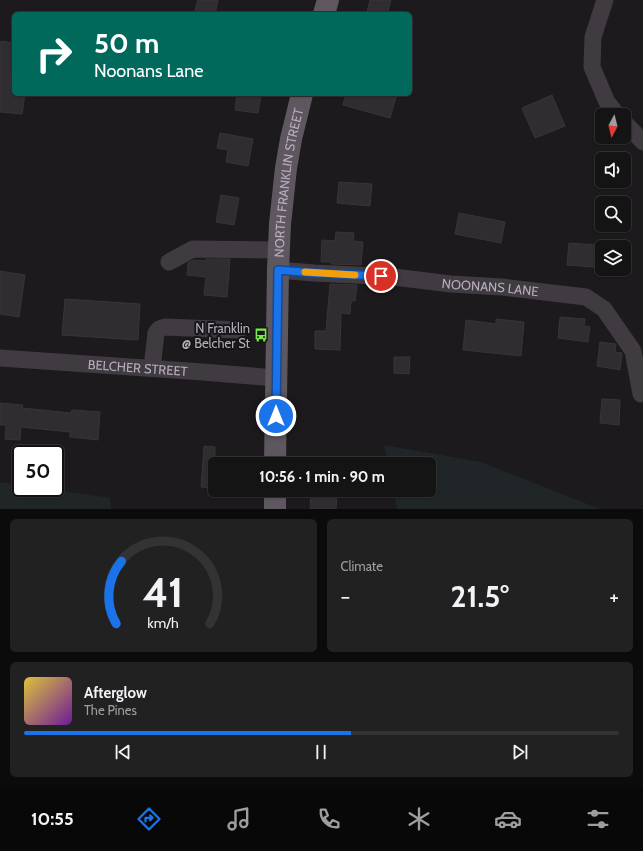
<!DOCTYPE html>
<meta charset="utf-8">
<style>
body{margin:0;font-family:Cabin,sans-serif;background:#222122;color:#f1f3f6;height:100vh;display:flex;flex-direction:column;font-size:15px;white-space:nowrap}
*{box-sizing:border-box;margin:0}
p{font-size:13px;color:#9d9ea0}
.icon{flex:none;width:22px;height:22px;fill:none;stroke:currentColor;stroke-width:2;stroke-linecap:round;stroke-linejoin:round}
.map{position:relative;height:509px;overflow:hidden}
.details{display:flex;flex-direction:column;gap:10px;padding:10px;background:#0c0b0c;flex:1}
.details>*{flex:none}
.hud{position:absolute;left:12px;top:12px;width:400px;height:84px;border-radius:6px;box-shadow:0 1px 3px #0004,0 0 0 1px #343334;background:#00695c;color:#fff;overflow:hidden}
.needle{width:26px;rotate:187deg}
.tools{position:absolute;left:595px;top:108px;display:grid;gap:8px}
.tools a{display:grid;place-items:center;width:36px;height:36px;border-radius:6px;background:#151415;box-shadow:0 1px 3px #0004,0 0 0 1px #343334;font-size:20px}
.speed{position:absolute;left:12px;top:445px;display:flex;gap:8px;font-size:20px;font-weight:700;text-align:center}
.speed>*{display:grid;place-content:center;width:52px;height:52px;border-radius:50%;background:#151415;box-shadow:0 1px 3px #0004,0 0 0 1px #343334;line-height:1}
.speed .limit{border:2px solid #111;border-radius:6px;background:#fff;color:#111}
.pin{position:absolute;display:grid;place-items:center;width:34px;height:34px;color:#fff;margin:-17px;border:2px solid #fff;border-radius:50%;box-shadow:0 1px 4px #0007}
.me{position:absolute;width:44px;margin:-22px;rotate:0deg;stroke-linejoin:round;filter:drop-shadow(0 0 3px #0008)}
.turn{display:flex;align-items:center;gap:14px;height:84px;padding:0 16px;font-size:18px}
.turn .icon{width:52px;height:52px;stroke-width:2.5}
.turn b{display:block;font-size:28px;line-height:34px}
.big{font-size:30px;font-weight:800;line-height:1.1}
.details .tile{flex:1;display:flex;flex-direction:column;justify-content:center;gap:6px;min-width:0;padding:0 14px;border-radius:6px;background:#222122}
.details .dial{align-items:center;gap:0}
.dial svg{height:104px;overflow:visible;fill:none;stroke:#343334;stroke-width:7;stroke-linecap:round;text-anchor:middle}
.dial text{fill:#f1f3f6;stroke:none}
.song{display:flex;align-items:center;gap:12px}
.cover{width:48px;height:48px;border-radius:6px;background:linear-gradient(135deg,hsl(50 70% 55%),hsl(280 70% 35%))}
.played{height:4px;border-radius:2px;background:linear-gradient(90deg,#1a73e8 55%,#343334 55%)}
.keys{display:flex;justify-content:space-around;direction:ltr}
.heat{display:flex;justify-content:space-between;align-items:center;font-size:22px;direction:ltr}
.details .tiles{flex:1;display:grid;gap:10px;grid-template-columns:1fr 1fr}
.tile:last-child{grid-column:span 2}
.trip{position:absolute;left:208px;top:457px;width:228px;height:40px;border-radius:6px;background:#151415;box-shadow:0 1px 3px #0004,0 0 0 1px #343334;font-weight:800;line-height:40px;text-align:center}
.tabs{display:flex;height:64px;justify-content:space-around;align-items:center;background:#080808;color:#9d9ea0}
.tabs .icon{width:28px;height:28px}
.tabs .active{color:#1a73e8}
.tabs b{font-size:18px;color:#f1f3f6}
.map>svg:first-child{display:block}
</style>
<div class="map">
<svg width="643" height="509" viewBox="0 0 643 509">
<rect width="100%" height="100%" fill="#1c1a1c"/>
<path fill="#202627" d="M384,445l97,17 119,47h-203l-4,-19h36v-26h-41z
M0,482l21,3v3h21l68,10 1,11h-111z"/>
<path fill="#302d30" stroke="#383438" d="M198,0h20l-3,14h-21z
M370,0h21l-4,14h-12l-8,-2z
M1,41l13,2v11l-4,34 4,1v5h11l-3,20 -22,-2v-63z
M237,94h24l-3,19 -23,-3z
M346,94h51l-7,24 -47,-13z
M552,95l13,31 -30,12 -13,-30z
M220,133l33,6 -5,27 -22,-4 2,-12 -11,-2z
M339,182l33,2 -2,22 -33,-3z
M221,195l18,3 -5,27 -18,-3z
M459,213l46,9 -4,21 -46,-9z
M336,232l18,1 -1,8 10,1 -2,23 -30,-1v-2h-10l1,-22 13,1z
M569,243l27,2 -2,22 -27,-2z
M206,259h24l-3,38 -23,-2 2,-18 -19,-2 1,-12 6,-3 12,1z
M0,271l25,4 -6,42 -19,-3z
M330,284l27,1 -2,16h-4l-1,13 -9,-1 -1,37 -25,-1v-18h11z
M65,299l75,5 -2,36 -76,-5z
M560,317l25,2 -1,7 6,1 -2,15 -30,-4z
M496,319l28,3 -3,34 -58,-6 3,-30 30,4z
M600,342l16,2 -1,8 7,1 -2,17 -23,-4z
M394,357h16l-1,17 -15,-1z
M602,399l18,1 -1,25 -19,-2z
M0,403l23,2 -1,3 49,5 1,-3 28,2 -2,28 -28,-3v-5l-49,-5 -1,13 -15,-1 1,-14h-6z
M204,446l11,1v41l-14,-1z
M311,492l26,3 -1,14h-26z"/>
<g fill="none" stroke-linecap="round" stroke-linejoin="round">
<g stroke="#403b41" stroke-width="17">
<path d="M605,0l-12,37 -1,30 15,35 10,13"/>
<path d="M624,122l19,20"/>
<path d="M169,262l24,-13 86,1"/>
<path id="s1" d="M278,270l36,3 80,4 57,7 51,3 84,10 18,12 29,42 8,43"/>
<path id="s2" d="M0,358l203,14 73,6"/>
<path d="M152,368l4,-35 3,-4 6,-2 74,3"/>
</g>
<g stroke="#5e5760" stroke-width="22">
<path d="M324,14l4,-14"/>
<path id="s3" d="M275,464l3,-194 2,-46 6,-56 5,-29 11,-45"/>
<path d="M275,509v-19"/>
</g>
</g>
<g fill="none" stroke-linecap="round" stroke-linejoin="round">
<g stroke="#114b97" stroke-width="10">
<path id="route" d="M276,416l2,-146 36,3 67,3"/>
</g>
<use href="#route" stroke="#1a73e8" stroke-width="7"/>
<path stroke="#f59e0b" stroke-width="7" d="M305,272l50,3"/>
</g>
<defs>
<g id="bus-bare" transform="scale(1.08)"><path d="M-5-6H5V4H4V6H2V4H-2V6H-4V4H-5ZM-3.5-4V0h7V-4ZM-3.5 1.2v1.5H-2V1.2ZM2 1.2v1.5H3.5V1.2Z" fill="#76ea45" stroke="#171517" stroke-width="2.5" paint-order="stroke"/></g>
</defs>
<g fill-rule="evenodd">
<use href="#bus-bare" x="261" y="335"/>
</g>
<g text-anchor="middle" stroke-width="4" stroke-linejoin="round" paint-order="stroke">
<g font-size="13" fill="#b7adbb" stroke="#171517">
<text dy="5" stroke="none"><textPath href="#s3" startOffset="282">NORTH FRANKLIN STREET</textPath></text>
<text dy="5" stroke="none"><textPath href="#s1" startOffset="213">NOONANS LANE</textPath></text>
<text dy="5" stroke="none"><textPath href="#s2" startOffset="138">BELCHER STREET</textPath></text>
</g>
<g font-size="13" fill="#b7adbb" stroke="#171517" text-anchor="end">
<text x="250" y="333">N Franklin<tspan x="250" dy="15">@ Belcher St</tspan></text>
</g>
</g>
</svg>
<div class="tools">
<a><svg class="needle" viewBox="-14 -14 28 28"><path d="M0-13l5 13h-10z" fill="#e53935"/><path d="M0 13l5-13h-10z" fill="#9d9ea0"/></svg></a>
<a><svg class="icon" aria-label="sound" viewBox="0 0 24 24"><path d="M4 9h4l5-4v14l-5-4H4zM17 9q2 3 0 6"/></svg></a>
<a><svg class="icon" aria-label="search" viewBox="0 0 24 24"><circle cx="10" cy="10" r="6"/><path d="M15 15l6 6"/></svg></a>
<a><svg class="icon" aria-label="layers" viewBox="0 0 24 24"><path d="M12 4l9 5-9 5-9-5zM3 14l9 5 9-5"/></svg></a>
</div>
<div class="speed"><div class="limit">50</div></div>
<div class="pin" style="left:381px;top:276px;background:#d93025"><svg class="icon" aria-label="arrive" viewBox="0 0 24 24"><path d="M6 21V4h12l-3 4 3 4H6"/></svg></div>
<svg class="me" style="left:276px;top:416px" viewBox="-20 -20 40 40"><circle r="17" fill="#1a73e8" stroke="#fff" stroke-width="3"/><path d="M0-11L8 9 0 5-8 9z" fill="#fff"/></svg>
<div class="trip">10:56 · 1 min · 90 m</div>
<div class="hud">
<div class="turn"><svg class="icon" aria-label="right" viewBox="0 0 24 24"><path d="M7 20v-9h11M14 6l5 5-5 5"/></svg><div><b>50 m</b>Noonans Lane</div></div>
</div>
</div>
<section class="details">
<div class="tiles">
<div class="tile dial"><svg viewBox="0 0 100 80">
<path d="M14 69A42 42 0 1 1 86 69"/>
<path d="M14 69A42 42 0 0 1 18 21" stroke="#1a73e8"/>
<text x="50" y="56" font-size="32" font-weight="700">41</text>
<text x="50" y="72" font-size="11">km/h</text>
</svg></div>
<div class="tile"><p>Climate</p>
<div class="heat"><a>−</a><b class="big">21.5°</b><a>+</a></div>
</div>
<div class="tile">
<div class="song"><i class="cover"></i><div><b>Afterglow</b><p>The Pines</p></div></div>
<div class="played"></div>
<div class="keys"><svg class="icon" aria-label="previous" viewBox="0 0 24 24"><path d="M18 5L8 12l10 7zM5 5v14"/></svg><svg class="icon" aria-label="pause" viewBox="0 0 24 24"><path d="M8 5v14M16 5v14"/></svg><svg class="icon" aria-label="next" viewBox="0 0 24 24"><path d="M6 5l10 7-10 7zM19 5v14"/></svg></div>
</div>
</div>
</section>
<nav class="tabs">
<b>10:55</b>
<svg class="icon active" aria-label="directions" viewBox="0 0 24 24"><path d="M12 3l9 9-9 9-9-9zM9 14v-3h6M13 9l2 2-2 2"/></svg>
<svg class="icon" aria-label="music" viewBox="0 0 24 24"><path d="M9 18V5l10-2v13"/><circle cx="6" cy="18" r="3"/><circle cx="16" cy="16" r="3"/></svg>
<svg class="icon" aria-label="phone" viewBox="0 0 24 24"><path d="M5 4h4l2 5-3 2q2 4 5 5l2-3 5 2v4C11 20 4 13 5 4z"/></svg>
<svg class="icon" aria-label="climate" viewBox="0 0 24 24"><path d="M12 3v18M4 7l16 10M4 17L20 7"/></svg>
<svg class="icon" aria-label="car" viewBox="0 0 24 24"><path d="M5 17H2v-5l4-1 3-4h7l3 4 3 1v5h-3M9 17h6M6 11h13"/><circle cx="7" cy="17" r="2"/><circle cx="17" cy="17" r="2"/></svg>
<svg class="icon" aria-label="filters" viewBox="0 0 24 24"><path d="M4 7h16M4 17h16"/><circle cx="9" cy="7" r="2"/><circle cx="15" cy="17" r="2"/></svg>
</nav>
